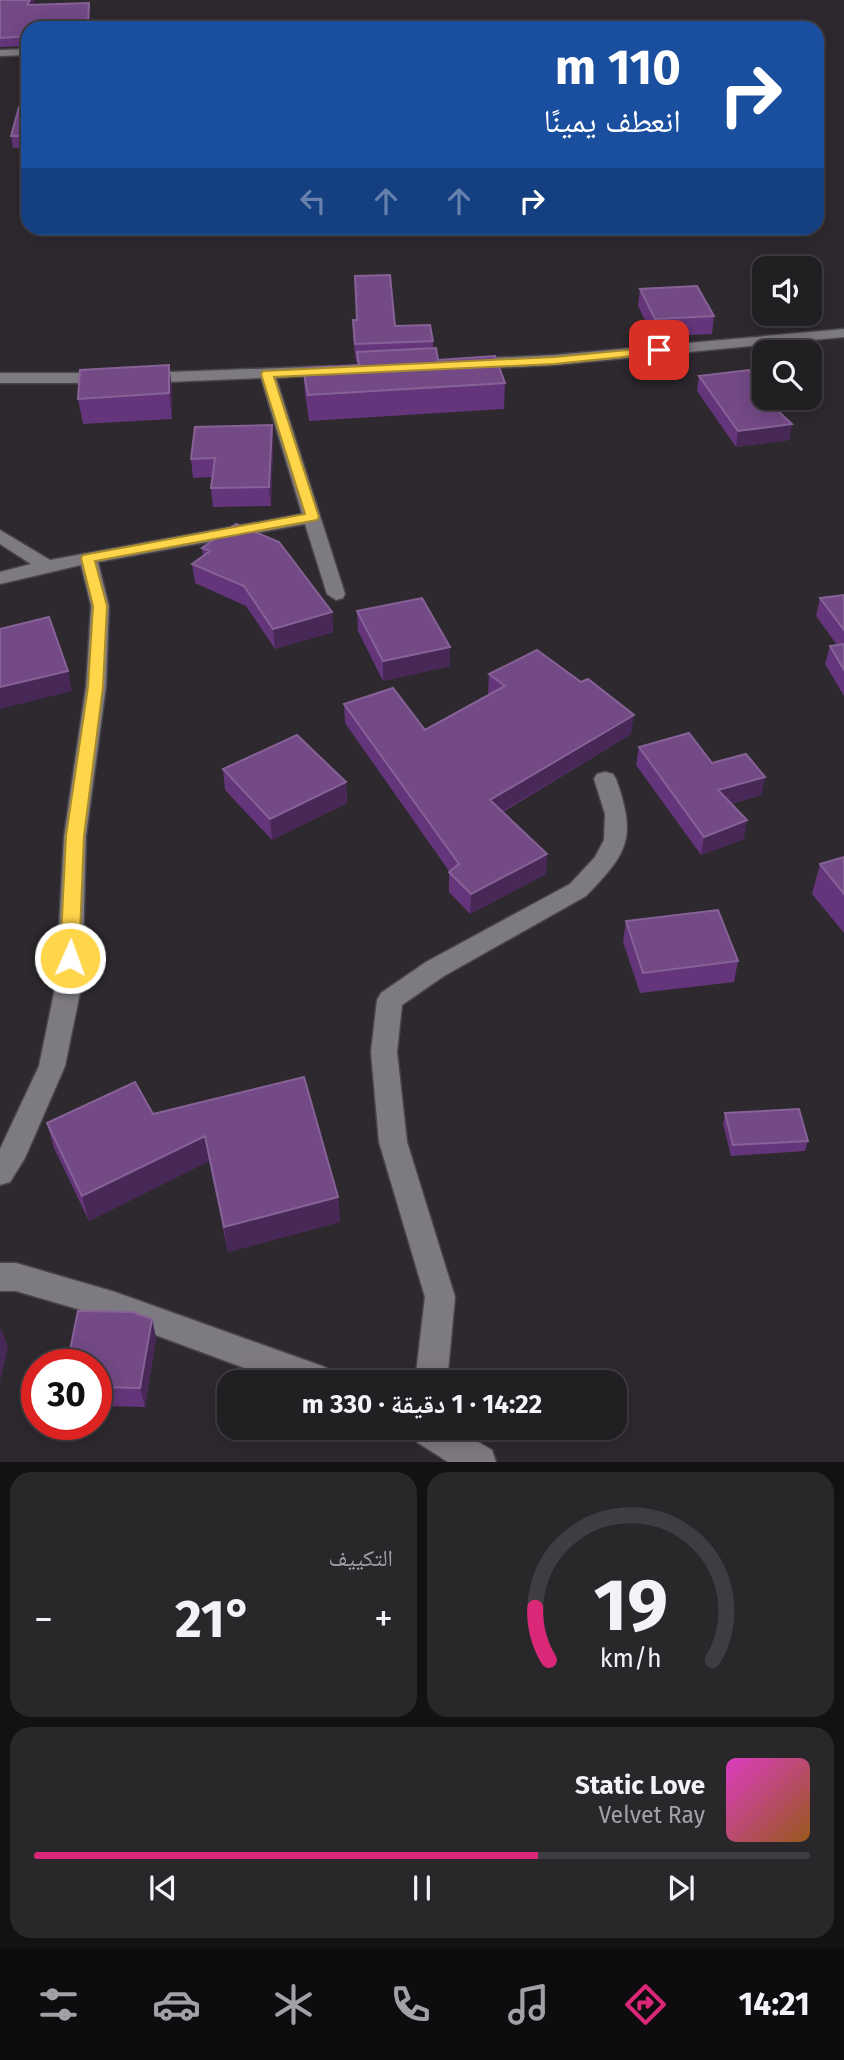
<!DOCTYPE html>
<html lang="ar">
<meta charset="utf-8">
<style>
body{margin:0;font-family:"Fira Sans","Noto Naskh Arabic",sans-serif;background:#2a272b;color:#f1f3f6;direction:rtl;height:100vh;display:flex;flex-direction:column;font-size:26px;white-space:nowrap}
*{box-sizing:border-box;margin:0}
p{font-size:23px;color:#a2a2a6}
.icon{flex:none;width:38px;height:38px;fill:none;stroke:currentColor;stroke-width:2;stroke-linecap:round;stroke-linejoin:round}
.map{position:relative;height:1462px;overflow:hidden;direction:ltr}
.panel{display:flex;flex-direction:column;gap:10px;padding:10px;background:#131113;flex:1}
.panel>*{flex:none}
.banner{position:absolute;left:21px;top:21px;width:803px;height:214px;border-radius:21px;box-shadow:0 4px 18px #0003,0 0 0 2px #3f3d41;direction:rtl;background:#1a4fa0;color:#fff;overflow:hidden}
.tools{position:absolute;left:752px;top:256px;display:grid;gap:14px}
.tools a{display:grid;place-items:center;width:70px;height:70px;border-radius:14px;background:#221f23;box-shadow:0 4px 18px #0003,0 0 0 2px #3f3d41;font-size:35px}
.speed{position:absolute;left:21px;top:1349px;display:flex;gap:14px;font-size:35px;font-weight:700;text-align:center}
.speed>*{display:grid;place-content:center;width:91px;height:91px;border-radius:50%;background:#221f23;box-shadow:0 4px 18px #0003,0 0 0 2px #3f3d41;line-height:1}
.speed .limit{border:10px solid #d22;background:#fff;color:#111}
.pin{position:absolute;display:grid;place-items:center;width:60px;height:60px;color:#fff;margin:-30px;border-radius:14px;box-shadow:0 4px 10px #0006}
.me{position:absolute;width:77px;margin:-38px;rotate:2deg;stroke-linejoin:round;filter:drop-shadow(0 0 5px #0008)}
.turn{display:flex;align-items:center;gap:24px;height:147px;padding:0 28px;font-size:32px}
.turn .icon{width:91px;height:91px;stroke-width:2.5}
.turn b{display:block;font-size:49px;line-height:60px}
.lanes{display:flex;align-items:center;height:66px;padding:0 28px;background:#0003;justify-content:center;gap:35px;direction:ltr}
.lanes .off{opacity:.35}
.big{font-size:52px;font-weight:700;line-height:1.1}
.panel .card{flex:1;display:flex;flex-direction:column;justify-content:center;gap:10px;min-width:0;padding:0 24px;border-radius:21px;background:#2a272b}
.panel .dial{align-items:center;gap:0}
.dial svg{height:182px;overflow:visible;fill:none;stroke:#3f3d41;stroke-width:7;stroke-linecap:round;text-anchor:middle}
.dial text{fill:#f1f3f6;stroke:none}
.song{display:flex;align-items:center;gap:21px}
.cover{width:84px;height:84px;border-radius:10px;background:linear-gradient(135deg,hsl(310 70% 55%),hsl(30 70% 35%))}
.played{height:7px;border-radius:4px;background:linear-gradient(90deg,#db2777 65%,#3f3d41 65%)}
.keys{display:flex;justify-content:space-around;direction:ltr}
.heat{display:flex;justify-content:space-between;align-items:center;font-size:38px;direction:ltr}
.panel .tiles{flex:1;display:grid;gap:10px;grid-template-columns:1fr 1fr}
.card:last-child{grid-column:span 2}
.trip{position:absolute;left:217px;top:1370px;width:410px;height:70px;border-radius:21px;background:#221f23;box-shadow:0 4px 18px #0003,0 0 0 2px #3f3d41;font-weight:700;line-height:70px;text-align:center;direction:rtl}
.dock{display:flex;height:112px;justify-content:space-around;align-items:center;background:#0e0c0e;color:#a2a2a6}
.dock .icon{width:49px;height:49px}
.dock .active{color:#db2777}
.dock b{font-size:32px;color:#f1f3f6}
.map>svg:first-child{display:block}
</style>
<div class="map">
<svg width="844" height="1462" viewBox="0 0 844 1462">
<rect width="100%" height="100%" fill="#2d292f"/>
<g fill="none" stroke-linecap="round" stroke-linejoin="round">
<g stroke="#48454a" stroke-width="3">
<path id="minor" d="M28,49v6l-28,1v-6z
M844,329v8l-290,28 -85,4 -8,-5 8,-5 85,-4z
M332,366l5,2 3,3 -3,3 -61,4 69,216 -2,4 -7,2 -9,-6 -22,-70 -207,38 11,44 -3,80 -20,150 -4,147 -17,83 -40,92 -15,24 -10,3v-36l39,-83 17,-83 8,-147 22,-150 5,-80 -10,-41 -81,19v-12l31,-8 -31,-20v-14l50,30 252,-46 -41,-136 -117,5 -8,-5 8,-5z
M0,373h109l8,5 -8,5h-109z
M605,772l8,2 3,5c21,59 12,74 -30,117l-142,80 -42,29 -5,47 10,90 48,155 -8,85h-32l10,-85 -46,-155 -8,-90 6,-52 4,-7 45,-31 144,-78 25,-27 9,-17 1,-26 -11,-35 3,-5z
M0,1263h16l99,29 207,74 11,5 5,11h-56l-167,-62 -99,-29h-16z
M407,1428h47l38,22 4,12h-48l-36,-23z"/>
</g>
<use href="#minor" fill="#7e7a81" fill-rule="evenodd"/>
</g>
<path fill="#64357a" d="M0,0h35l-2,5 57,7v16h-62v18l-28,1z
M28,100v48h-15l-2,-12z
M355,276l40,50 38,15v7l5,12 67,23 -1,26 -195,12 -4,-27 -2,-26 54,-3v-3h-1l-3,-25v-17h4z
M640,289l74,27 -2,18 -59,3 -15,-31z
M169,365l3,25v29l-89,5 -5,-25z
M699,376l70,27 23,21 -3,16 -53,7 -39,-56z
M272,425l1,18 -2,63 -58,1 -2,-19 1,-11 -19,1 -2,-19z
M202,548l130,64 1,20 -58,17 -29,-43 -51,-23 -3,-19 11,-8z
M844,595v101l-19,-32 5,-18 7,-1 -21,-29 4,-18z
M357,611l93,55 -67,15 -25,-50z
M489,674l142,60 -128,78 44,42 -1,20 -76,40 -21,-22v-21l-104,-148 -1,-19 81,26 64,-35 -1,-1z
M639,747l73,16 53,14 -4,18 -30,9 13,35 -43,16 -65,-90z
M223,769l123,13 1,21 -75,37 -47,-50z
M844,857v76l-32,-39 8,-30z
M626,921l112,40 -4,21 -94,11 -17,-51z
M725,1113l83,28 -3,10 -74,5 -8,-32z
M153,1114l185,83 2,25 -112,30 -19,-91 -120,60 -35,-73 -7,-25z
M152,1319l4,19 -11,69 -49,-1v-41z"/>
<path fill="#482857" d="M30,0h5l-7,15 -1,-10z
M89,3l1,9v16h-2z
M169,365l3,25v29l-3,-26z
M761,395h4v2h5l-2,13z
M792,424l-3,16 -53,7 2,-16z
M272,425l1,18 -2,63 -2,-19z
M332,612l1,20 -58,17 -2,-20z
M450,647v19l-67,15v-20z
M68,671l4,20 -72,18v-22z
M634,715l-3,19 -142,85 1,-19z
M765,777l-4,18 -46,13 3,-18z
M346,782l1,21 -75,37 -2,-21z
M747,820l-3,19 -43,16 3,-18z
M547,854l-1,20 -76,40 1,-20z
M205,1136l4,25 -120,60 -7,-25z
M338,1197l2,25 -112,30 -4,-25z
M152,1319l4,19 -11,69 -5,-19z
M1,1328l7,19 -8,35v-51z"/>
<path fill="#734986" stroke="#866296" stroke-width="2" d="M0,0h30l-3,5 62,-2 -1,25h-60v8l-28,2z
M28,100v36h-17l8,-29h7z
M390,275l5,51 35,-1 3,16 -78,3 -2,-24h4l-2,-44z
M697,286l17,30 -59,3 -15,-30z
M436,348l2,12 57,-4 10,27 -197,12 -5,-27 56,-3 -2,-13z
M169,365v28l-91,6 2,-29z
M749,370l16,18v7h-4l31,29 -54,7 -39,-55z
M272,425l-3,62 -58,1 4,-30 -24,1 4,-32z
M236,524l43,18 53,70 -59,17 -29,-43 -52,-22 18,-13 -8,-3z
M844,595v35l-24,-32z
M422,598l28,49 -67,14 -26,-50z
M49,617l19,54 -68,16v-58z
M844,644v26l-14,-24z
M537,650l44,32 7,-3 46,36 -144,85 57,54 -76,40 -22,-22 10,-8 -115,-160 49,-16 32,42 80,-44 -16,-12z
M689,733l23,30 34,-9 19,23 -47,13 29,30 -43,17 -65,-90z
M297,735l49,47 -76,37 -47,-50z
M844,857v37l-24,-30z
M718,910l20,51 -95,12 -17,-52z
M304,1077l34,120 -114,30 -19,-91 -123,60 -35,-73 88,-41 18,32z
M799,1109l9,32 -75,4 -8,-32z
M78,1311l54,1 20,7 -12,69 -44,-1v-22h-29z"/>
<path fill="#ffd54a" stroke="#a68a30" stroke-width="2" d="M659,347l6,3 -2,3 -109,11 -280,13 45,140 -2,3 -222,41 12,45 -4,81 -19,149 -5,122 -3,6 -6,2 -7,-2 -3,-6 6,-122 22,-149 5,-81 -12,-48 2,-3 222,-41 -44,-140 2,-3 291,-14z"/>
</svg>
<div class="tools">
<a><svg class="icon" aria-label="sound" viewBox="0 0 24 24"><path d="M4 9h4l5-4v14l-5-4H4zM17 9q2 3 0 6"/></svg></a>
<a><svg class="icon" aria-label="search" viewBox="0 0 24 24"><circle cx="10" cy="10" r="6"/><path d="M15 15l6 6"/></svg></a>
</div>
<div class="speed"><div class="limit">30</div></div>
<div class="pin" style="left:659px;top:350px;background:#d93025"><svg class="icon" aria-label="arrive" viewBox="0 0 24 24"><path d="M6 21V4h12l-3 4 3 4H6"/></svg></div>
<svg class="me" style="left:70px;top:958px" viewBox="-20 -20 40 40"><circle r="17" fill="#ffd54a" stroke="#fff" stroke-width="3"/><path d="M0-11L8 9 0 5-8 9z" fill="#fff"/></svg>
<div class="trip">14:22 · 1 دقيقة · 330 m</div>
<div class="banner">
<div class="turn"><svg class="icon" aria-label="right" viewBox="0 0 24 24"><path d="M7 20v-9h11M14 6l5 5-5 5"/></svg><div><b>110 m</b>انعطف يمينًا</div></div>
<div class="lanes"><svg class="icon off" aria-label="left" viewBox="0 0 24 24"><path d="M17 20v-9H6M10 6l-5 5 5 5"/></svg><svg class="icon off" aria-label="ahead" viewBox="0 0 24 24"><path d="M12 20V5M6 11l6-6 6 6"/></svg><svg class="icon off" aria-label="ahead" viewBox="0 0 24 24"><path d="M12 20V5M6 11l6-6 6 6"/></svg><svg class="icon" aria-label="right" viewBox="0 0 24 24"><path d="M7 20v-9h11M14 6l5 5-5 5"/></svg></div>
</div>
</div>
<section class="panel">
<div class="tiles">
<div class="card dial"><svg viewBox="0 0 100 80">
<path d="M14 69A42 42 0 1 1 86 69"/>
<path d="M14 69A42 42 0 0 1 8 46" stroke="#db2777"/>
<text x="50" y="56" font-size="32" font-weight="700">19</text>
<text x="50" y="72" font-size="11">km/h</text>
</svg></div>
<div class="card"><p>التكييف</p>
<div class="heat"><a>−</a><b class="big">21°</b><a>+</a></div>
</div>
<div class="card">
<div class="song"><i class="cover"></i><div><b>Static Love</b><p>Velvet Ray</p></div></div>
<div class="played"></div>
<div class="keys"><svg class="icon" aria-label="previous" viewBox="0 0 24 24"><path d="M18 5L8 12l10 7zM5 5v14"/></svg><svg class="icon" aria-label="pause" viewBox="0 0 24 24"><path d="M8 5v14M16 5v14"/></svg><svg class="icon" aria-label="next" viewBox="0 0 24 24"><path d="M6 5l10 7-10 7zM19 5v14"/></svg></div>
</div>
</div>
</section>
<nav class="dock">
<b>14:21</b>
<svg class="icon active" aria-label="directions" viewBox="0 0 24 24"><path d="M12 3l9 9-9 9-9-9zM9 14v-3h6M13 9l2 2-2 2"/></svg>
<svg class="icon" aria-label="music" viewBox="0 0 24 24"><path d="M9 18V5l10-2v13"/><circle cx="6" cy="18" r="3"/><circle cx="16" cy="16" r="3"/></svg>
<svg class="icon" aria-label="phone" viewBox="0 0 24 24"><path d="M5 4h4l2 5-3 2q2 4 5 5l2-3 5 2v4C11 20 4 13 5 4z"/></svg>
<svg class="icon" aria-label="climate" viewBox="0 0 24 24"><path d="M12 3v18M4 7l16 10M4 17L20 7"/></svg>
<svg class="icon" aria-label="car" viewBox="0 0 24 24"><path d="M5 17H2v-5l4-1 3-4h7l3 4 3 1v5h-3M9 17h6M6 11h13"/><circle cx="7" cy="17" r="2"/><circle cx="17" cy="17" r="2"/></svg>
<svg class="icon" aria-label="filters" viewBox="0 0 24 24"><path d="M4 7h16M4 17h16"/><circle cx="9" cy="7" r="2"/><circle cx="15" cy="17" r="2"/></svg>
</nav>
